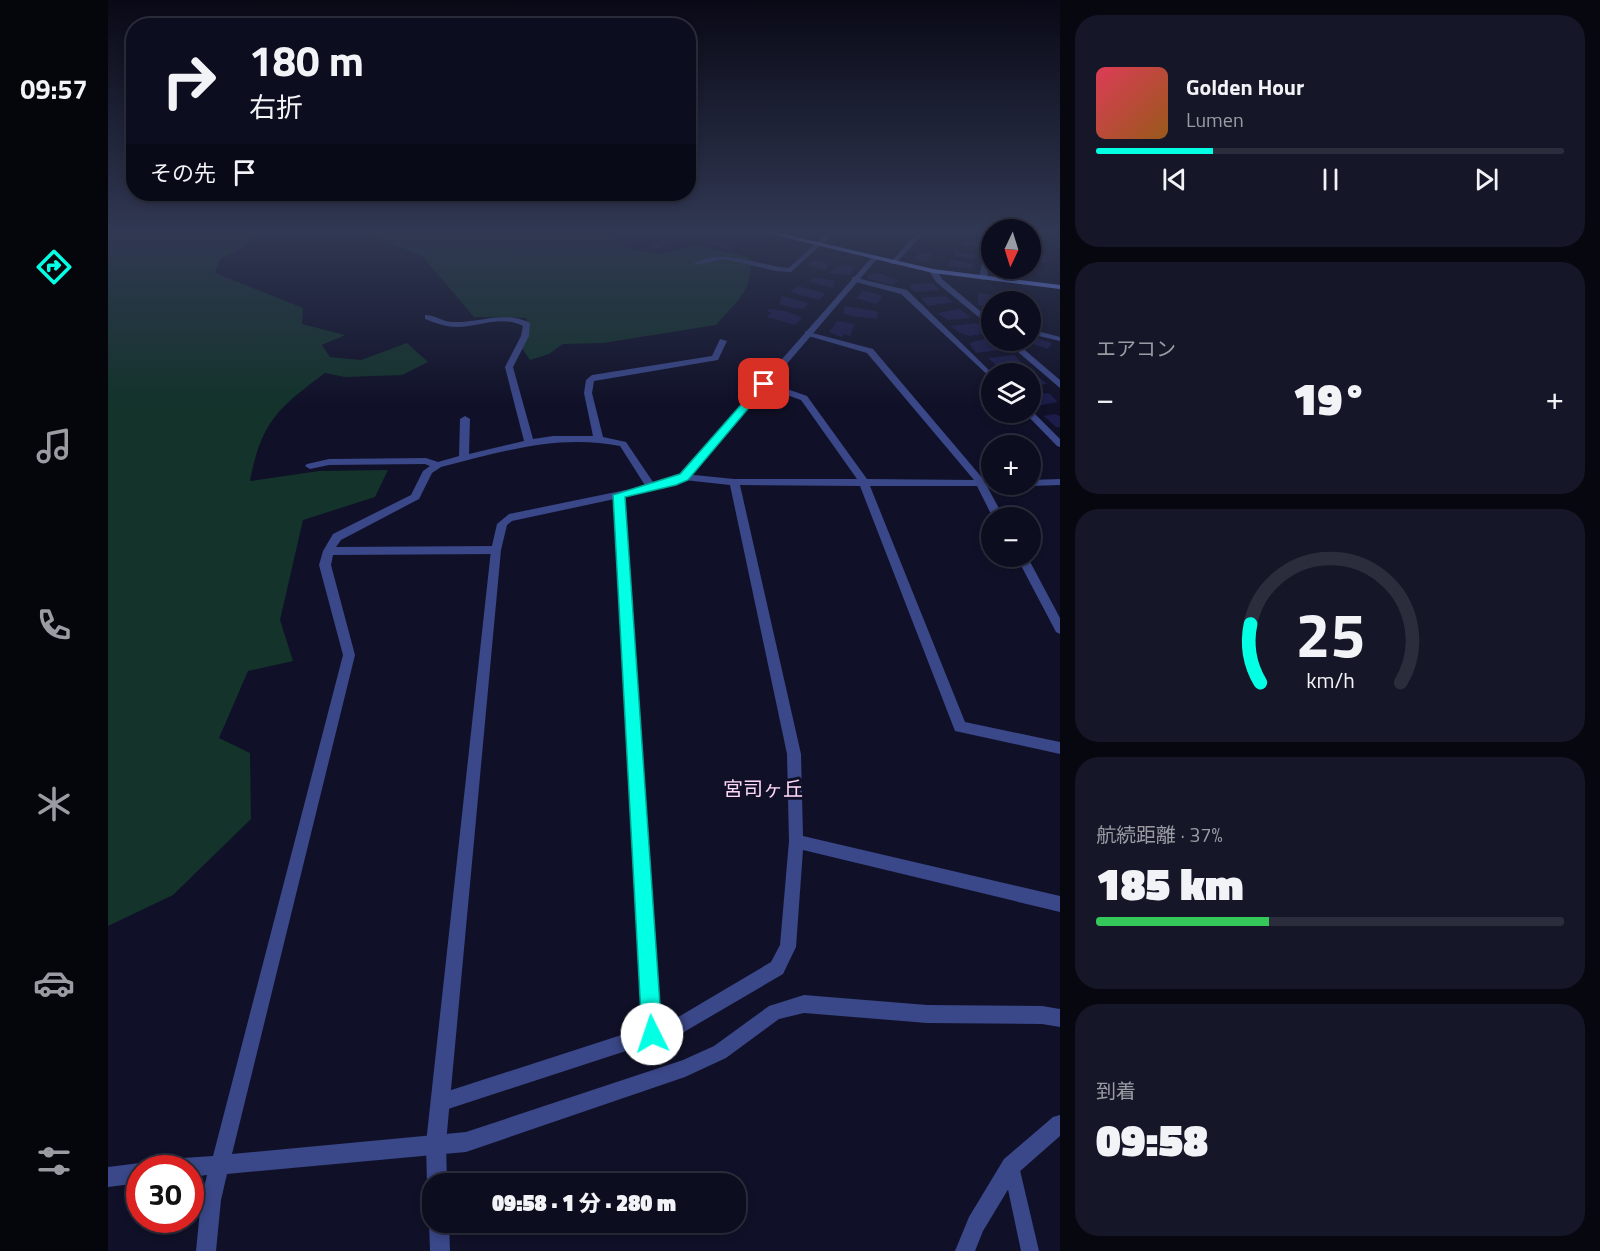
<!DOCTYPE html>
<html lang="ja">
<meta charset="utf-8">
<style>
body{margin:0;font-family:"Titillium Web","Noto Sans JP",sans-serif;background:#151627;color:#f1f3f6;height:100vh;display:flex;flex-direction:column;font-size:22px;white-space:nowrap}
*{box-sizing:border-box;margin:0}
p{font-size:20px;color:#9a9ca4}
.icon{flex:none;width:33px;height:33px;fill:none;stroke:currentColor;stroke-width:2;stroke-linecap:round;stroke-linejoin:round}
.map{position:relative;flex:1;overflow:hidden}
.sheet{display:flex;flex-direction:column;gap:15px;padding:15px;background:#070710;width:540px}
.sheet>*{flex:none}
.top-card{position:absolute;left:18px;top:18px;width:570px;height:183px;border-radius:24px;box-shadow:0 3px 9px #0003,0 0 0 2px #2c2d3c;background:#0c0d1e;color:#f1f3f6;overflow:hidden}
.needle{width:39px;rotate:184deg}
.controls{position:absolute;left:873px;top:219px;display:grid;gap:12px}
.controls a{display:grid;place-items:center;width:60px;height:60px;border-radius:50%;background:#0c0d1e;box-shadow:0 3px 9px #0003,0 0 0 2px #2c2d3c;font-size:30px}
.speed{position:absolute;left:18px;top:1155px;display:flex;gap:12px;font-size:30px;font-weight:700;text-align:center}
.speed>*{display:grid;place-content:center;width:78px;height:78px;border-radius:50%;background:#0c0d1e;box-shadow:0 3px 9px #0003,0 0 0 2px #2c2d3c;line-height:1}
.speed .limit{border:9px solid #d22;background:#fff;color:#111}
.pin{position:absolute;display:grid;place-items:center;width:51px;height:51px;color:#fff;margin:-26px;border-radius:12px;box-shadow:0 3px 9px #0006}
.me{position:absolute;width:66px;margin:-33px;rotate:356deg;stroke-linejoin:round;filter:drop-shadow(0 0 4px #0008)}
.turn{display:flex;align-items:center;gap:21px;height:126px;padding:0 24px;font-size:27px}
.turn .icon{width:78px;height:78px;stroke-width:2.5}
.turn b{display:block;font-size:42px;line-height:51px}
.then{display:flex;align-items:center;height:57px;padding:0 24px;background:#0003;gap:12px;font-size:22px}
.big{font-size:45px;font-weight:800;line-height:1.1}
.sheet .tile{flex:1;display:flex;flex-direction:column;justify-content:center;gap:9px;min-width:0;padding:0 21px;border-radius:24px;background:#151627}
.sheet .dial{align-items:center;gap:0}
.dial svg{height:156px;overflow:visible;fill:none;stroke:#2c2d3c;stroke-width:7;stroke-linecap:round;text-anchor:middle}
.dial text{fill:#f1f3f6;stroke:none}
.song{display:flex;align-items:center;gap:18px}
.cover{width:72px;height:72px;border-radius:9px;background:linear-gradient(135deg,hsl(350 70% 55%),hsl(30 70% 35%))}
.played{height:6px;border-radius:3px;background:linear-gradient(90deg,#03ffe4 25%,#2c2d3c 25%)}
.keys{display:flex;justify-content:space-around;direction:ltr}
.heat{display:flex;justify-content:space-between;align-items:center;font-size:33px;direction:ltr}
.charge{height:9px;border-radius:4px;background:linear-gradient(90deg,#34c759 37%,#2c2d3c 0)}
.trip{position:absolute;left:314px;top:1173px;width:324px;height:60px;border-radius:24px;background:#0c0d1e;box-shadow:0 3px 9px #0003,0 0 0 2px #2c2d3c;font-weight:800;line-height:60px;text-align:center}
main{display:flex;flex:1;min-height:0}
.tab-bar{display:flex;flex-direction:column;width:108px;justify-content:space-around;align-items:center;background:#05050c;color:#9a9ca4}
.tab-bar .icon{width:42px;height:42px}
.tab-bar .on{color:#03ffe4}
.tab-bar b{font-size:27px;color:#f1f3f6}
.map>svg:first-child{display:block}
</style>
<main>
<nav class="tab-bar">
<b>09:57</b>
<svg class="icon on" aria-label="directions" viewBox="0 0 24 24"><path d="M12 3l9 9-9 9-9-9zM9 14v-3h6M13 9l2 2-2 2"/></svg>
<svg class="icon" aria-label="music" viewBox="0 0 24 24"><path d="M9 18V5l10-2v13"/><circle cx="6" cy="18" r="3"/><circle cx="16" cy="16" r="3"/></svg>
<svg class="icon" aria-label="phone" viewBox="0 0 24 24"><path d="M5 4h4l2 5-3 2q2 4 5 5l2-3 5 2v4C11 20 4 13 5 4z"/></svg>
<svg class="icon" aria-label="climate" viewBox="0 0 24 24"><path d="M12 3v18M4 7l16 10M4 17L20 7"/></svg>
<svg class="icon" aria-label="car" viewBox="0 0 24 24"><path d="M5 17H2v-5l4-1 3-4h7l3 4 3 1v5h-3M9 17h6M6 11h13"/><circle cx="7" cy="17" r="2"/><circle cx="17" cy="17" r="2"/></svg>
<svg class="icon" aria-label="filters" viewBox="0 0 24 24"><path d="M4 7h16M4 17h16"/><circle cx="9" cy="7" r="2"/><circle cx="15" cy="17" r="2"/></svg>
</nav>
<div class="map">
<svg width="952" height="1251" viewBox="0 0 952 1251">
<rect width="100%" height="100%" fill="#101128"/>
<path fill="#13332b" d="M0,230h152l-15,17 -24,11 -6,15 88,35 -1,16 43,11 -23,10 8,12 31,3 46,-17 21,19 -26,13 -57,2 -20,-4c-46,34 -64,49 -75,108l69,-10 69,-1 -13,27 -72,23 -23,100 13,41 -45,10 -29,67 31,15 1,66 -78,76 -65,31z
M252,230h242l26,18 30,6 39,-9 54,13c1,35 -14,42 -35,67l-113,18 -40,1 -14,10 -19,6 -9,-13 7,-16 -2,-13 -52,-1 -51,-60z"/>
<path fill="#1c1c4a" d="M784,230h22l-9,10 -5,-1 -3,3 -3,-1 2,-2 -20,-2 5,-5 8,2z
M867,230h11v3l6,1v4l-15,-2z
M857,237l14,3 3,6 -3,-1v3l-20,-3 6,-2z
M556,239l8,3 -15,7 -9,-4z
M608,240l15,4 -3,2 5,2 -4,2 -20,-6z
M814,252l11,2 -7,8 -13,-4z
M846,252l21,2v5l-21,-3z
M925,253l12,1 3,9 -12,-1z
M842,259l22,5v5l-23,-3z
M705,260l14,3 1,4 -3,3 -18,-5z
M732,264l7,1 9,2 -7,8 -20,-2z
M762,274h11l18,6 -6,5 -21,-5 -5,-2z
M706,277l21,4 -3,3 3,1 -2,3 -24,-6z
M825,283l6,7 -25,2 -5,-5 3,-3z
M689,286l28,7 -6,7 -29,-8z
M755,291l11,2 8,3 -5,8 -21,-6z
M870,293l36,5v4h-22l-3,5 -11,-2z
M674,296l26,7 -4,6 -11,-1 -14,-4z
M837,296l8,6 -24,4 -8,-8z
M737,306l30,5 3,1 -1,7 -26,-3 -8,-3z
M661,309l17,2 16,7 -7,7 -28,-8 4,-5 -4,-1z
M852,309l11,9 -23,2 -11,-7z
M729,321l18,3 -5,12 -6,-2 -2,3 -13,-5z
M869,323l12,10 -20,3 -11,-4 -7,-6z
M922,336l22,7 -4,6 -25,-8 7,-1z
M876,339l14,2 9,8 -31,4 -7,-10z
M906,355l11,11 -26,2 -11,-10z
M928,376l4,2 7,6 -17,2v-9z
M941,393l9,9 -22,4 -6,-3v-8z
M947,414l5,2v11h-4l-12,-11z"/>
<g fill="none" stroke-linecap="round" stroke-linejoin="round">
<path fill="#3a4788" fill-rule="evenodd" d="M903,1158l6,2 2,6 20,85h-18l-18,-85 2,-6z"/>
<path fill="#3a4788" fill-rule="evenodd" d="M722,230h7l-46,42 -15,-1 -52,-12 -26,6 -4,-2c30,-16 64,3 95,5z
M812,230h7l-32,34h-4v-2z
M880,245l3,2 -4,31 -4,2 -4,-2 6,-31z
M822,269h6l6,10 50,42v7l-56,-46 -7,-11z
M744,277l55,13 86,84h-1v5l-91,-85 -49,-13z
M317,315c10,0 18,7 28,7 28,1 50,-12 77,1l-1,13 -16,31 20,72 20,-3h40l-9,-43 2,-13 6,-5 120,-19 8,-17 7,2 -9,19 -124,21 -2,12 11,44 23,5 31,46 -1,2h-8l-28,-44c-62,-12 -119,6 -179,21l-9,6 -13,26 -78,41 -5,7 160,-1 5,4 -5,4 -163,1 -2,10 24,90 -123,499 234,-22 217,-72 31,-14 55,-40 35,-11 123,10 115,1 18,3v18l-18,-3 -115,-1 -123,-10 -25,6 -53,39 -41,19 -219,75 -239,22 -6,26 -5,51h-20l5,-51 6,-25 -17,2v-9h-17l3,-7 7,-3 30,-2 130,-501 -24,-90 4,-14 10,-17 78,-39 12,-24 7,-5 -5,-2 -96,1 -19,4 -5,-3 2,-2 22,-5 97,-1 12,4 21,-6 1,-37 5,-3 5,3 -1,35 55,-13 -19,-74 16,-31 2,-10c-21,-11 -43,0 -66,1 -12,0 -21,-4 -32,-8z
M922,329l30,8v4l-30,-7z
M697,331l68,18 111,131h8v4h4l-9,2 17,32h-11l-16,-32h-107l95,236 95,20v12l-105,-23 -95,-245 -120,-1 61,269 2,82 257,60v16l-257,-62 -7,97 -13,27 -99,58 -242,79 -7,-2 -2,-7 2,-7 7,-2 201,-65 -29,-533 1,-2h8l1,2 36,527 20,-6 91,-54 9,-17 9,-104 -2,-87 -57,-269 -46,-5 -5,-3 5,-3 50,5h123l-56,-79 -40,-14v-4l3,-1 43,15 60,83 107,1 -107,-127 -62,-18z
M896,340h9l47,40v8z
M923,410l29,29v8l-3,-1 -33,-34h6z
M952,479v6l-30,1 -4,-2h4v-4z
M908,556h11l33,62v16l-4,-2z
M952,1115v21l-42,37 -35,58 -8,20h-20l14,-34 35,-58 49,-42z
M32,1163l8,5h-8v15l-32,4v-20z"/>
<path fill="#3a4788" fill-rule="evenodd" d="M763,258l6,1 -189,220 -36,12 -140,30 -5,4 -6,25 -55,593 1,41h-15v8l-2,-1 -3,-7 -1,-41 65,-593 6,-26 12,-10 141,-29 30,-10z
M324,1215v7h17l1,29h-20l-1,-29z"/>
<path fill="#6e89ff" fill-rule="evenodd" d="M646,230h12l167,39 127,16v4l-127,-16z"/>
</g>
<linearGradient id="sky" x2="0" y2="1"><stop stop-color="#090916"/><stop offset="0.57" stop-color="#313853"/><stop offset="1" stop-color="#313853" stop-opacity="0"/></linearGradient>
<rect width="952" height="405" fill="url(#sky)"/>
<path fill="#03ffe4" stroke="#02a694" stroke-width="1.5" d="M653,382l8,2 -81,96 -12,5 -51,12 37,537 -3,7 -7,2 -7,-2 -3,-7 -29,-539 67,-21z"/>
<g text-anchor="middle" stroke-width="6" stroke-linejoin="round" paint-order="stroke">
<g font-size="20" fill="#ffd9f9" stroke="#101128">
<text x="655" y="796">宮司ヶ丘</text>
</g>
</g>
</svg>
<div class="controls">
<a><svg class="needle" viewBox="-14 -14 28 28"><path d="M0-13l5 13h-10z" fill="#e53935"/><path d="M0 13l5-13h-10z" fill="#9a9ca4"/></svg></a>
<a><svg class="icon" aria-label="search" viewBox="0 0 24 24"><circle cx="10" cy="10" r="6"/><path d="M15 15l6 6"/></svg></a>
<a><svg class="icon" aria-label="layers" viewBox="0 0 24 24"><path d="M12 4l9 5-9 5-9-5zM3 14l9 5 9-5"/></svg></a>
<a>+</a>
<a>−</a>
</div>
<div class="speed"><div class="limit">30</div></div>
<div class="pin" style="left:656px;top:384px;background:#d93025"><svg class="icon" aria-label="arrive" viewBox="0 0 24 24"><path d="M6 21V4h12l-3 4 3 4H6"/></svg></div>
<svg class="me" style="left:544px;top:1034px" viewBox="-20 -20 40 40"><circle r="19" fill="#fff"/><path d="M0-13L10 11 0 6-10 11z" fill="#03ffe4"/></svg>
<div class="trip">09:58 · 1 分 · 280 m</div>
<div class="top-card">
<div class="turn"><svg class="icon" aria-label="right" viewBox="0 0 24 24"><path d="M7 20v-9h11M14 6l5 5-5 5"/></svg><div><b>180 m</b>右折</div></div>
<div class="then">その先<svg class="icon" aria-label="arrive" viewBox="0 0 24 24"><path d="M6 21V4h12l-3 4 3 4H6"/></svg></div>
</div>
</div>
<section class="sheet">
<div class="tile">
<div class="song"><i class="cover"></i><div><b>Golden Hour</b><p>Lumen</p></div></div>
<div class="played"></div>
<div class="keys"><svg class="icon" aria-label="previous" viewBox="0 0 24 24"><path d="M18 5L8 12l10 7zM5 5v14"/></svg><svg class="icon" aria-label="pause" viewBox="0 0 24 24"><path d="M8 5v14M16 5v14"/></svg><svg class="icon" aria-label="next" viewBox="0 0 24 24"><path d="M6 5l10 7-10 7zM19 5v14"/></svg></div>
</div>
<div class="tile"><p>エアコン</p>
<div class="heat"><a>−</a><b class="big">19°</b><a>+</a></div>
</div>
<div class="tile dial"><svg viewBox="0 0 100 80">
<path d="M14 69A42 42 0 1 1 86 69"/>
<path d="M14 69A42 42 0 0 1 9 39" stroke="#03ffe4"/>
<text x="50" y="56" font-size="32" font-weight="700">25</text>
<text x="50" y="72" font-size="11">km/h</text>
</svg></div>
<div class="tile"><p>航続距離 · 37%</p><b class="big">185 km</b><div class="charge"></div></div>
<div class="tile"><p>到着</p><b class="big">09:58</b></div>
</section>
</main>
